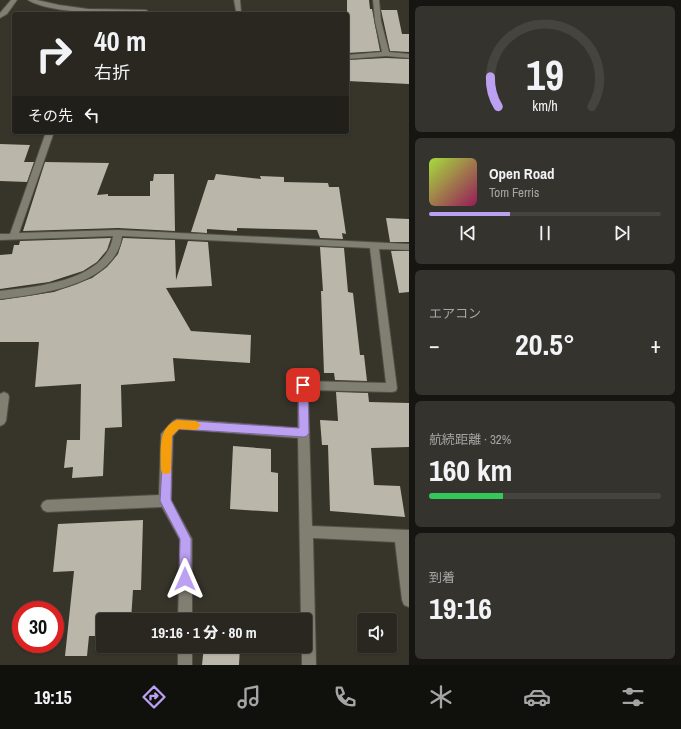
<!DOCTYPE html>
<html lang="ja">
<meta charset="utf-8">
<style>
body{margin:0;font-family:"Archivo Narrow","Noto Sans JP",sans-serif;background:#35332d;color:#f1f3f6;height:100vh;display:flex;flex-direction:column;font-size:15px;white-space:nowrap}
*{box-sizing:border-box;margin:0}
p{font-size:13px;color:#a5a5a5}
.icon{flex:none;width:22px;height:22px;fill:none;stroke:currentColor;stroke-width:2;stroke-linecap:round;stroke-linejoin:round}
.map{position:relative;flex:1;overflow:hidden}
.drawer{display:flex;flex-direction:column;gap:6px;padding:6px;background:#171512;width:272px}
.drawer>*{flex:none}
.top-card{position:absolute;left:12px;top:12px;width:337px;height:122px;border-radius:4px;box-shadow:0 1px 3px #0004,0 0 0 1px #45443e;background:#292720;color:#f1f3f6;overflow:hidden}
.buttons{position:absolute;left:357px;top:613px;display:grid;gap:8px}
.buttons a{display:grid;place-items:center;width:40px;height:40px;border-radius:4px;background:#292720;box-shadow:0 1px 3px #0004,0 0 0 1px #45443e;font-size:20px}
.speed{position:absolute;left:12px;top:601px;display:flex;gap:8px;font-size:20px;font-weight:700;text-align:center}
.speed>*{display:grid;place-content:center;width:52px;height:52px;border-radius:50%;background:#292720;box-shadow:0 1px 3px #0004,0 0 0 1px #45443e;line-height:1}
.speed .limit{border:6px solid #d22;background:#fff;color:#111}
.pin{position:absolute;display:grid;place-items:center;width:34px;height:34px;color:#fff;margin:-17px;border-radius:8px;box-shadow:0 2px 6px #0006}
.me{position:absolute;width:44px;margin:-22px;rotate:0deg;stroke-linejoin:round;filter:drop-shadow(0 0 3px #0008)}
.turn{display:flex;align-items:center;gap:14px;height:84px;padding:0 16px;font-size:18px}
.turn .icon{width:52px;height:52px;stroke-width:2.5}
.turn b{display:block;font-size:28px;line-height:34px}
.then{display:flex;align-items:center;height:38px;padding:0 16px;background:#0003;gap:8px;font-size:15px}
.big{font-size:30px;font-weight:800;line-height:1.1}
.drawer .card{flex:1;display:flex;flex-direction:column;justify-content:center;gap:6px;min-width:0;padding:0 14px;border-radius:6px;background:#35332d}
.drawer .dial{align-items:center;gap:0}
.dial svg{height:104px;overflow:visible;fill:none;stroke:#45443e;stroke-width:7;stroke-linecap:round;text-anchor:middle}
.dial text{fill:#f1f3f6;stroke:none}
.song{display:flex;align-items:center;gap:12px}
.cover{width:48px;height:48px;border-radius:6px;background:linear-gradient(135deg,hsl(80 70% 55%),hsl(330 70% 35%))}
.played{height:4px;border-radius:2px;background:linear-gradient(90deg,#bca0f2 35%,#45443e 35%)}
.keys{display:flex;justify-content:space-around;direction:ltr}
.heat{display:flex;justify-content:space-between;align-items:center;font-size:22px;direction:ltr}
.charge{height:6px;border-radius:3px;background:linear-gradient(90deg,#34c759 32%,#45443e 0)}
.trip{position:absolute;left:96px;top:613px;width:216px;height:40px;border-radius:4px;background:#292720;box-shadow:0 1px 3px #0004,0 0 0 1px #45443e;font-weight:800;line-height:40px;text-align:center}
.tabs{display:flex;height:64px;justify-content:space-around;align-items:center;background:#10100d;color:#a5a5a5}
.tabs .icon{width:28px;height:28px}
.tabs .on{color:#bca0f2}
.tabs b{font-size:18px;color:#f1f3f6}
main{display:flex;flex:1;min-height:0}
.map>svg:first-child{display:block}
</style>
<main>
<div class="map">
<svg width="409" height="665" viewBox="0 0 409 665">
<rect width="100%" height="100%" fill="#37342a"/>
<path fill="#bab6aa" d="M347,0h22l1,9h2l8,42 -33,2z
M381,10h16l5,24h7v18l-19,-1z
M386,58l23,1v25l-62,-3v-21z
M0,144l30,1 -6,17h10l-7,20 -27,-1z
M45,162l64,1 -12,32 11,-1v2h42v-15h3l1,-7h20l1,57 -57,-3 -95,3z
M216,174l45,5 -1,-3 24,1v5l44,1 1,4h10l7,47 -4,-1 1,6 -23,-1 -3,-8 -80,-2v3l-30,-2v4l-16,-1 17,-52h6z
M386,218l23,1v23h-19z
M111,238l-4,12 -10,12 -14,9 -34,11 -49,7v-34l12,-1 2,-9h5l1,-4z
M123,238l52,2 1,40 12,-39 20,1 4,44 -46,2 25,43 60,4 -1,28 -77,-5 2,23 -54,4 1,42 -17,1 -2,48 -31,2 1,-11 -9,1 3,-28h13l1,-56 -46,3 4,-45h-39v-42l54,-8 38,-14 15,-11 11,-13z
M320,247l24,1 4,44 5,1 7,62h4l3,26 -32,-1 -1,-7h-10l-3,-82h2z
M391,251h18v41l-10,1z
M336,392l32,1 1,9 40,1v44l-38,1 3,37 26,1 5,31 -75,-6 -2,-66h-6l-2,-25 18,1z
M233,446l38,3v23l7,1v39l-48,-3z
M143,520l-2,70h-8l-2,30h-28v16h-14l-2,20h-22l9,-85 -21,1 5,-48z
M204,646h36l-1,19h-37z"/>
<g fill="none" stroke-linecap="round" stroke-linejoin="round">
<g stroke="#524f47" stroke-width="2">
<path id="minor" d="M11,0h6l-10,14 -7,4v-5z
M28,0h9l22,5 29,4 58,1 3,2 -3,2c-27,0 -97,0 -118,-14z
M234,0h6l1,12 -5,-1z
M373,0h6l2,21 8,31 20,2v4l-23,-2 -39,3v-4l35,-3 -7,-31z
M46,132h8l-35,101 99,-3 291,14v6l-30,-1 18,139 -1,3 -4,1 -84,-2 4,136 97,4v77l-5,-2 -2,-5 -7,-58 -82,-4 3,127h-14v-19h3v-26h-4l-3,-182 -119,-9 -6,7 -2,64 21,39v81h-14l2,-80 -18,-33 -115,5 -4,-2 -2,-4 2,-4 4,-2 112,-5 2,-61 12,-13 4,-2 121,9v-43l1,-3 4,-1 83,2 -16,-135 -248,-12c-6,50 -83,58 -122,63v-8c35,-4 107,-10 113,-55l-113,4v-6h10z
M4,392l4,2 1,3 -3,24 -2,3 -4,2v-32z
M178,646h14v19h-14z"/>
</g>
<use href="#minor" fill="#817e72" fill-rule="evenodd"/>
</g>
<path fill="#bca0f2" stroke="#7a689d" d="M303,381l5,4 1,48 -2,3 -3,1 -125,-8 -7,7 -1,64 20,39v40l-1,5 -5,1 -4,-1 -2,-5 1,-40 -20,-38 4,-70 13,-11 122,8 -1,-43z"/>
<path fill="#f59e0b" d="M177,420l19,1 5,4 -5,5 -17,-1 -7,7 -1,33 -1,4 -4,1 -4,-1 -1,-4c0,-17 -4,-42 16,-49z"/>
</svg>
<div class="buttons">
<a><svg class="icon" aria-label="sound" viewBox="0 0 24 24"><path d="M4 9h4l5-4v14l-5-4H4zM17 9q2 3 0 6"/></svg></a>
</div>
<div class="speed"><div class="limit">30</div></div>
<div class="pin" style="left:303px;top:385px;background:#d93025"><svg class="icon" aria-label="arrive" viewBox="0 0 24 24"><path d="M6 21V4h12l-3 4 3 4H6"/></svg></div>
<svg class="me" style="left:185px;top:579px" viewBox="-20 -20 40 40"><path d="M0-17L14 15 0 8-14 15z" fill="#bca0f2" stroke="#fff" stroke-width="4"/></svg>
<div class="trip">19:16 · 1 分 · 80 m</div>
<div class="top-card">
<div class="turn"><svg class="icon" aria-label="right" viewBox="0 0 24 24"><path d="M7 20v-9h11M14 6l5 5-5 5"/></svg><div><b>40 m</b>右折</div></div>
<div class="then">その先<svg class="icon" aria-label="left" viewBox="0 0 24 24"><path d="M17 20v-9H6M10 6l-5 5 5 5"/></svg></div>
</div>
</div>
<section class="drawer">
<div class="card dial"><svg viewBox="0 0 100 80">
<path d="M14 69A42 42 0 1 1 86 69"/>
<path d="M14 69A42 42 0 0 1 8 46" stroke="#bca0f2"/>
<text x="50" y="56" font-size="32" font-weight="700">19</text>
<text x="50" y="72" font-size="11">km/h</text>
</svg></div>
<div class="card">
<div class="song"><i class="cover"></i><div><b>Open Road</b><p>Tom Ferris</p></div></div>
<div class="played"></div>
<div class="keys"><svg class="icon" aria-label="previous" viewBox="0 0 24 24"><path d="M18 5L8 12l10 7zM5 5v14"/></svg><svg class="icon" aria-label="pause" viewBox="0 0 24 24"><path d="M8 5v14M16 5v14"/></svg><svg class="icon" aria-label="next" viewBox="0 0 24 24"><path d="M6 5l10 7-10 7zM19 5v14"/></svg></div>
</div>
<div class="card"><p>エアコン</p>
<div class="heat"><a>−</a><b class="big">20.5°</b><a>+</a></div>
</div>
<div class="card"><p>航続距離 · 32%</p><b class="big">160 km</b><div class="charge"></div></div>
<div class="card"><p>到着</p><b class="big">19:16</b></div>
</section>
</main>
<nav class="tabs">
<b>19:15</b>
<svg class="icon on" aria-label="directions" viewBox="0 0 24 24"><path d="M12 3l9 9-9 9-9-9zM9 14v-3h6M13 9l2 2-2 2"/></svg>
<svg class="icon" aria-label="music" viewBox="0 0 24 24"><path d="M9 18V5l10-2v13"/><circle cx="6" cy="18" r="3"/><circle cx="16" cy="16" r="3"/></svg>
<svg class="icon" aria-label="phone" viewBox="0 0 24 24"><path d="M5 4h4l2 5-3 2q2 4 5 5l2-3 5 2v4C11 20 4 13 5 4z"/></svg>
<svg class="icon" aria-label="climate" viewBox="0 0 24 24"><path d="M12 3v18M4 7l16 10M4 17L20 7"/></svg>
<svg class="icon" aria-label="car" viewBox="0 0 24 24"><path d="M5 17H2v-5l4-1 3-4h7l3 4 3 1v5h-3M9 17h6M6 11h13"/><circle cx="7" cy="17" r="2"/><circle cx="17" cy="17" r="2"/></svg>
<svg class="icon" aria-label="filters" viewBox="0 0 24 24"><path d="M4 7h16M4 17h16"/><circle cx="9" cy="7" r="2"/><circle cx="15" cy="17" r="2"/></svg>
</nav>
